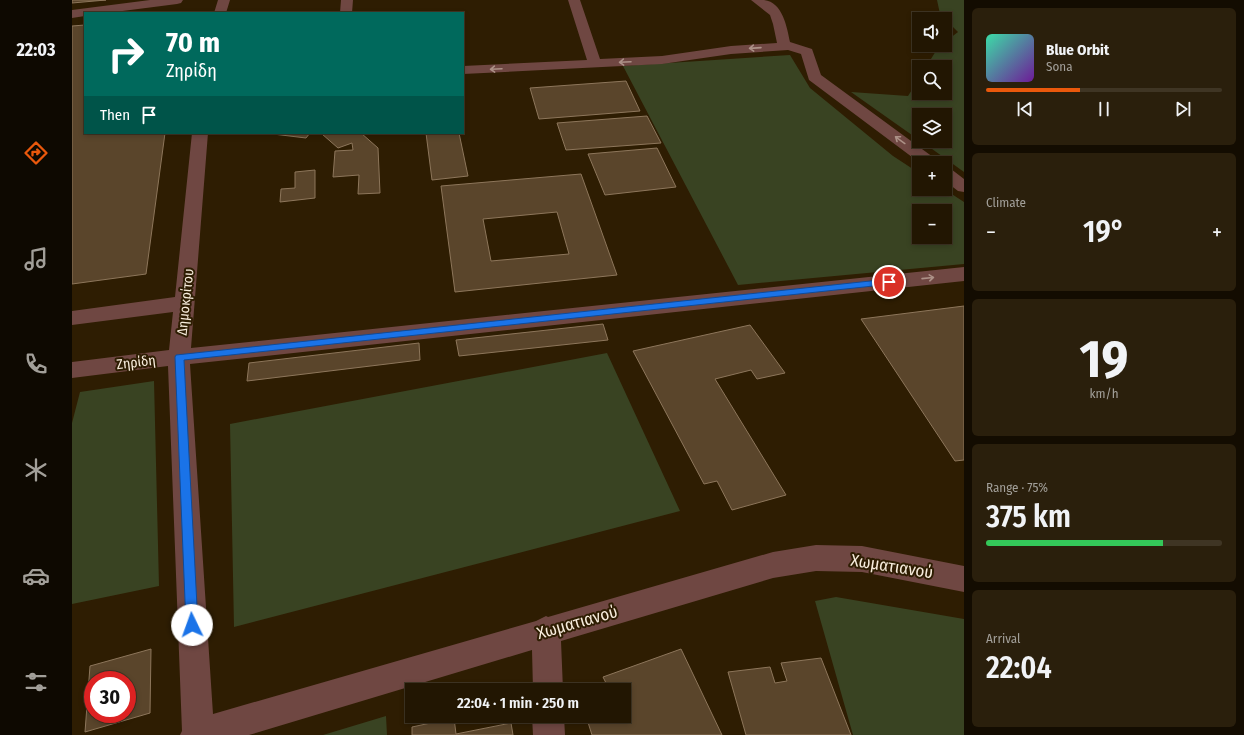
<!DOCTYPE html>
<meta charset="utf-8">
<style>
body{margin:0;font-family:"Fira Sans Condensed",sans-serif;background:#2a1f0c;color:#f1f3f6;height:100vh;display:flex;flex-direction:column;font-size:15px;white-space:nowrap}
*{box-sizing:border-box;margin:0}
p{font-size:13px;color:#a29f99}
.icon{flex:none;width:22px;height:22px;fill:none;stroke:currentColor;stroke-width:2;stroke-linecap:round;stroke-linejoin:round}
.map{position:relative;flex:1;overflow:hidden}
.details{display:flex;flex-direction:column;gap:8px;padding:8px;background:#130c01;width:280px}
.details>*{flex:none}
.top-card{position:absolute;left:12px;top:12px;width:380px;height:122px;border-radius:0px;box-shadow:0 2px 6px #0003,0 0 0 1px #3f3524;background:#00695c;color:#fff;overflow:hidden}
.fabs{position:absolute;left:840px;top:12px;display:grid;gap:8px}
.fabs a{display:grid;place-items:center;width:40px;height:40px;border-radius:0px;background:#221602;box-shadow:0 2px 6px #0003,0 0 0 1px #3f3524;font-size:20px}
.speed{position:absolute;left:12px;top:671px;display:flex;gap:8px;font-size:20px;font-weight:700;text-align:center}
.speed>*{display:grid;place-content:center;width:52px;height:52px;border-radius:50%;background:#221602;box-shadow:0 2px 6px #0003,0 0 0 1px #3f3524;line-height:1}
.speed .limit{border:6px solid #d22;background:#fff;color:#111}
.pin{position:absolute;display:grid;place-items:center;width:34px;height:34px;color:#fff;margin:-17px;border:2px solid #fff;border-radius:50%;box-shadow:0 1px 4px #0007}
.me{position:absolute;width:44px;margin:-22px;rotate:357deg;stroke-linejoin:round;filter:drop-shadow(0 0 3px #0008)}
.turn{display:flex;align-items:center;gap:14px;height:84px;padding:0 16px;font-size:18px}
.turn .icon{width:52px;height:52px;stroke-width:2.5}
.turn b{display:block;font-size:28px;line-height:34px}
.then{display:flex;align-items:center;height:38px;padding:0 16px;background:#0003;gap:8px;font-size:15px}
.big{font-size:30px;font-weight:600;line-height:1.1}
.details .tile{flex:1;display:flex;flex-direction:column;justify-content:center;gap:6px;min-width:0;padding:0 14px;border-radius:6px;background:#2a1f0c}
.details .dial{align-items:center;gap:0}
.dial b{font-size:52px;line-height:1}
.song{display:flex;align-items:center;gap:12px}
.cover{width:48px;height:48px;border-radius:6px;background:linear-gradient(135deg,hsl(160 70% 55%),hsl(280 70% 35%))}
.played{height:4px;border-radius:2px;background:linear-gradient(90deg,#ea580c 40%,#3f3524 40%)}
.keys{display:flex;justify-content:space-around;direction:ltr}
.heat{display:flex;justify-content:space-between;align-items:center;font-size:22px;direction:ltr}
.charge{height:6px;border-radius:3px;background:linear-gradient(90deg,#34c759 75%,#3f3524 0)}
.trip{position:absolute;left:333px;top:683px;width:226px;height:40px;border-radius:0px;background:#221602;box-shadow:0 2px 6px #0003,0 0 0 1px #3f3524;font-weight:600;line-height:40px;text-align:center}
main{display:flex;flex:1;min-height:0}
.dock{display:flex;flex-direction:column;width:72px;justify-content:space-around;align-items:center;background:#0e0901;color:#a29f99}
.dock .icon{width:28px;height:28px}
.dock .current{color:#ea580c}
.dock b{font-size:18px;color:#f1f3f6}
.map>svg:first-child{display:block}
</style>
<main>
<nav class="dock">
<b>22:03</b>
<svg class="icon current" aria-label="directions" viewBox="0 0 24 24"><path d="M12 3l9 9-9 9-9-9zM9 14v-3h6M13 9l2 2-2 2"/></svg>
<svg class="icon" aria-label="music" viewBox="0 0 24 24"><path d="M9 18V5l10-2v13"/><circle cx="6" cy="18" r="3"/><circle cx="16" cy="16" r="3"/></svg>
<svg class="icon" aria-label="phone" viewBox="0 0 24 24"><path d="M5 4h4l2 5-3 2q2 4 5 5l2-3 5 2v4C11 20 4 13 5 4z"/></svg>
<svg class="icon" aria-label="climate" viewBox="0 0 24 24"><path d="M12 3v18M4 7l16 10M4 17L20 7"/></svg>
<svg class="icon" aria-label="car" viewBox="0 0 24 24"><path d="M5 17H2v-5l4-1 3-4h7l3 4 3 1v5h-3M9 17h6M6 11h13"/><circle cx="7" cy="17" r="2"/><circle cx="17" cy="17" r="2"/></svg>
<svg class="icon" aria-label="filters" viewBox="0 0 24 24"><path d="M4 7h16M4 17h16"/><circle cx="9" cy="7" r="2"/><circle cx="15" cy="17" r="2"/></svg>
</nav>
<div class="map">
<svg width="892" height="735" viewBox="0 0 892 735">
<rect width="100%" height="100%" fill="#2e1d02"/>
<path fill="#394322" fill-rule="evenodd" d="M865,0h27v172l-43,-31h24v-26h-26v25l-68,-48 57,4 11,-17v14h26v-26h-19l13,-21 6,-1v-3l13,-10 -18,-18z
M718,55l20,33 83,68 26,17v16h25l20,13v62l-226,21 -115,-219zM847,211h26v26h-26z
M535,353l73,158 -446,116 -4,-203z
M82,381l5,205 -87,18v-181l8,-31z
M764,597l128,22v116h-111l-38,-134z
M314,716l1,19h-64z"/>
<path fill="#5a452b" stroke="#8d765b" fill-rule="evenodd" d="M0,0h34l-34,3z
M13,25v108h80l-19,141 -74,10v-258z
M554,81l14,30 -101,8 -9,-31z
M575,116l14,27 -95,7 -9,-27z
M202,133h36l-4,5 -33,-4z
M241,133h48l17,15 2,45 -22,1 1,-19 -26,2 2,-26 18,-1 -1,-7 -14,5 -16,-14z
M354,133h33l9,43 -36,4z
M585,148l19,39 -71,8 -17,-41z
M243,170v28l-35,4 1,-13 14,-1v-16z
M509,174l36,101 -162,17 -14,-106zM485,212l12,42 -78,7 -8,-42z
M892,306v154l-9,1 -94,-142z
M531,324l5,16 -149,16 -3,-16z
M678,325l35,48 -28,6 -6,-9 -36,9 71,116 -54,15 -15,-29 -13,3 -71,-133z
M347,343l1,17 -173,21 2,-18z
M79,649l-1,64 -65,19 5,-66zM21,680h34v34h-34z
M609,649l41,86h-130l-6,-19h38v-26h-31l14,-5 -4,-8z
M749,658l30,77h-105l-18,-63 42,-5 5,16 12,-2 -6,-18z
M382,718l2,16 55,-11 2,12h-101v-8z"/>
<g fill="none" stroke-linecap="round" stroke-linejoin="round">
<path fill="#6f4742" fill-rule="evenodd" d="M78,0h33l-2,3 -4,1 -70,9h-22v3l-13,2v-8z
M146,0h12l-4,13h-12z
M269,0h12l-1,13h-12z
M496,0h12l20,59 62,-3 69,-10 46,-3 -4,-19 -3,-9 -19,-15c4,0 9,0 13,0 19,2 23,28 26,42l22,7 9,26 116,85 2,3h-19l-111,-83 -8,-26 -13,-4 -57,4 -69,10 -199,10v-8l124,-6z
M120,133h16l-17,215 773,-81v14l-774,83 23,350 323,-93 10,-5 2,1 225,-65 43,-7 46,1 102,20v26l-102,-20 -46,-1 -43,7 -212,63 2,49h-30l-1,-40 -283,85h-69l2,-4 -14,-365 -96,12v-16l97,-12 4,-38 -101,13v-14l103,-14z
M873,168l6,1 13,10v13l-6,-1 -13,-10z
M460,716h32l1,19h-32z"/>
</g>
<defs><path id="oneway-shaft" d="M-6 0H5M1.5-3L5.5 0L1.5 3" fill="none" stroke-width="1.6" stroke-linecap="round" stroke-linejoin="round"/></defs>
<g stroke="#ac9187">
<use href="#oneway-shaft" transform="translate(683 48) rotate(176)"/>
<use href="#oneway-shaft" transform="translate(553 62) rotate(177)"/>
<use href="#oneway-shaft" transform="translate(424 69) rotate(177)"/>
<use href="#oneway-shaft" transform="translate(828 140) rotate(-144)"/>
<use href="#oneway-shaft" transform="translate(856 278) rotate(-6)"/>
</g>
<path fill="#1a73e8" stroke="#114b97" d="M817,279l3,1v4l-708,76 14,265 -1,5 -5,1 -4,-1 -2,-5 -11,-268 1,-2z"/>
<g text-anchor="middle" stroke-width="4" stroke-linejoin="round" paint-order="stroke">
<g font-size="14" fill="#f7ecdc" stroke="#2e1d02">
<text transform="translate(113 302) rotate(-84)" y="5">Δημοκρίτου</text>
<text transform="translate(64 362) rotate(-7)" y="5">Ζηρίδη</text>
</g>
<g font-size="17" fill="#f7ecdc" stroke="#2e1d02">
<text transform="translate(820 566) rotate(9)" y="6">Χωματιανού</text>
<text transform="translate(505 622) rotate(-16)" y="6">Χωματιανού</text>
</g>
</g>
</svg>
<div class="fabs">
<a><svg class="icon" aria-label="sound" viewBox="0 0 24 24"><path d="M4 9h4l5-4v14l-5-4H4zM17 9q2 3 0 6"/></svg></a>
<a><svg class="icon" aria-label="search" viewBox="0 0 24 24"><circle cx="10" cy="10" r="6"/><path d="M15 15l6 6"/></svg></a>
<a><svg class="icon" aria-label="layers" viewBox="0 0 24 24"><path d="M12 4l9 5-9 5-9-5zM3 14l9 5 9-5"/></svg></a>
<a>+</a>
<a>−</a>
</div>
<div class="speed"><div class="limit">30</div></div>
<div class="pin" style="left:817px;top:282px;background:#d93025"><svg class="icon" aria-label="arrive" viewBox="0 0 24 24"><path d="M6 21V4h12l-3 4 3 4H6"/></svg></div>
<svg class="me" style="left:120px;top:625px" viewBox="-20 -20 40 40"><circle r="19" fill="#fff"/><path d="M0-13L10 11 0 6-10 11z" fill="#1a73e8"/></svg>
<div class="trip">22:04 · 1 min · 250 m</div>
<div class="top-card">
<div class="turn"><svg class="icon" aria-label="right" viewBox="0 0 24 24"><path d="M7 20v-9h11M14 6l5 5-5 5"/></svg><div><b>70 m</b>Ζηρίδη</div></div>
<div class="then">Then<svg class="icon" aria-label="arrive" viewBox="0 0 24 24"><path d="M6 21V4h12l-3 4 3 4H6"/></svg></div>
</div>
</div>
<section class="details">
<div class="tile">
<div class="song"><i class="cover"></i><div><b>Blue Orbit</b><p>Sona</p></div></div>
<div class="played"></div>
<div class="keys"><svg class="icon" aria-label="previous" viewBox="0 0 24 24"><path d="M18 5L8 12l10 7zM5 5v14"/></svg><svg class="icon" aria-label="pause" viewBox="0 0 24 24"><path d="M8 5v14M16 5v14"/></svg><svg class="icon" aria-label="next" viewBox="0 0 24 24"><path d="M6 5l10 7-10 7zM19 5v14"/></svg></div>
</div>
<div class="tile"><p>Climate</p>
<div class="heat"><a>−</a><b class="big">19°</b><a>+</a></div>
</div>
<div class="tile dial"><b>19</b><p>km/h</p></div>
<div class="tile"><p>Range · 75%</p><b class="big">375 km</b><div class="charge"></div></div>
<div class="tile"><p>Arrival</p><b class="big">22:04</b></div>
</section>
</main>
